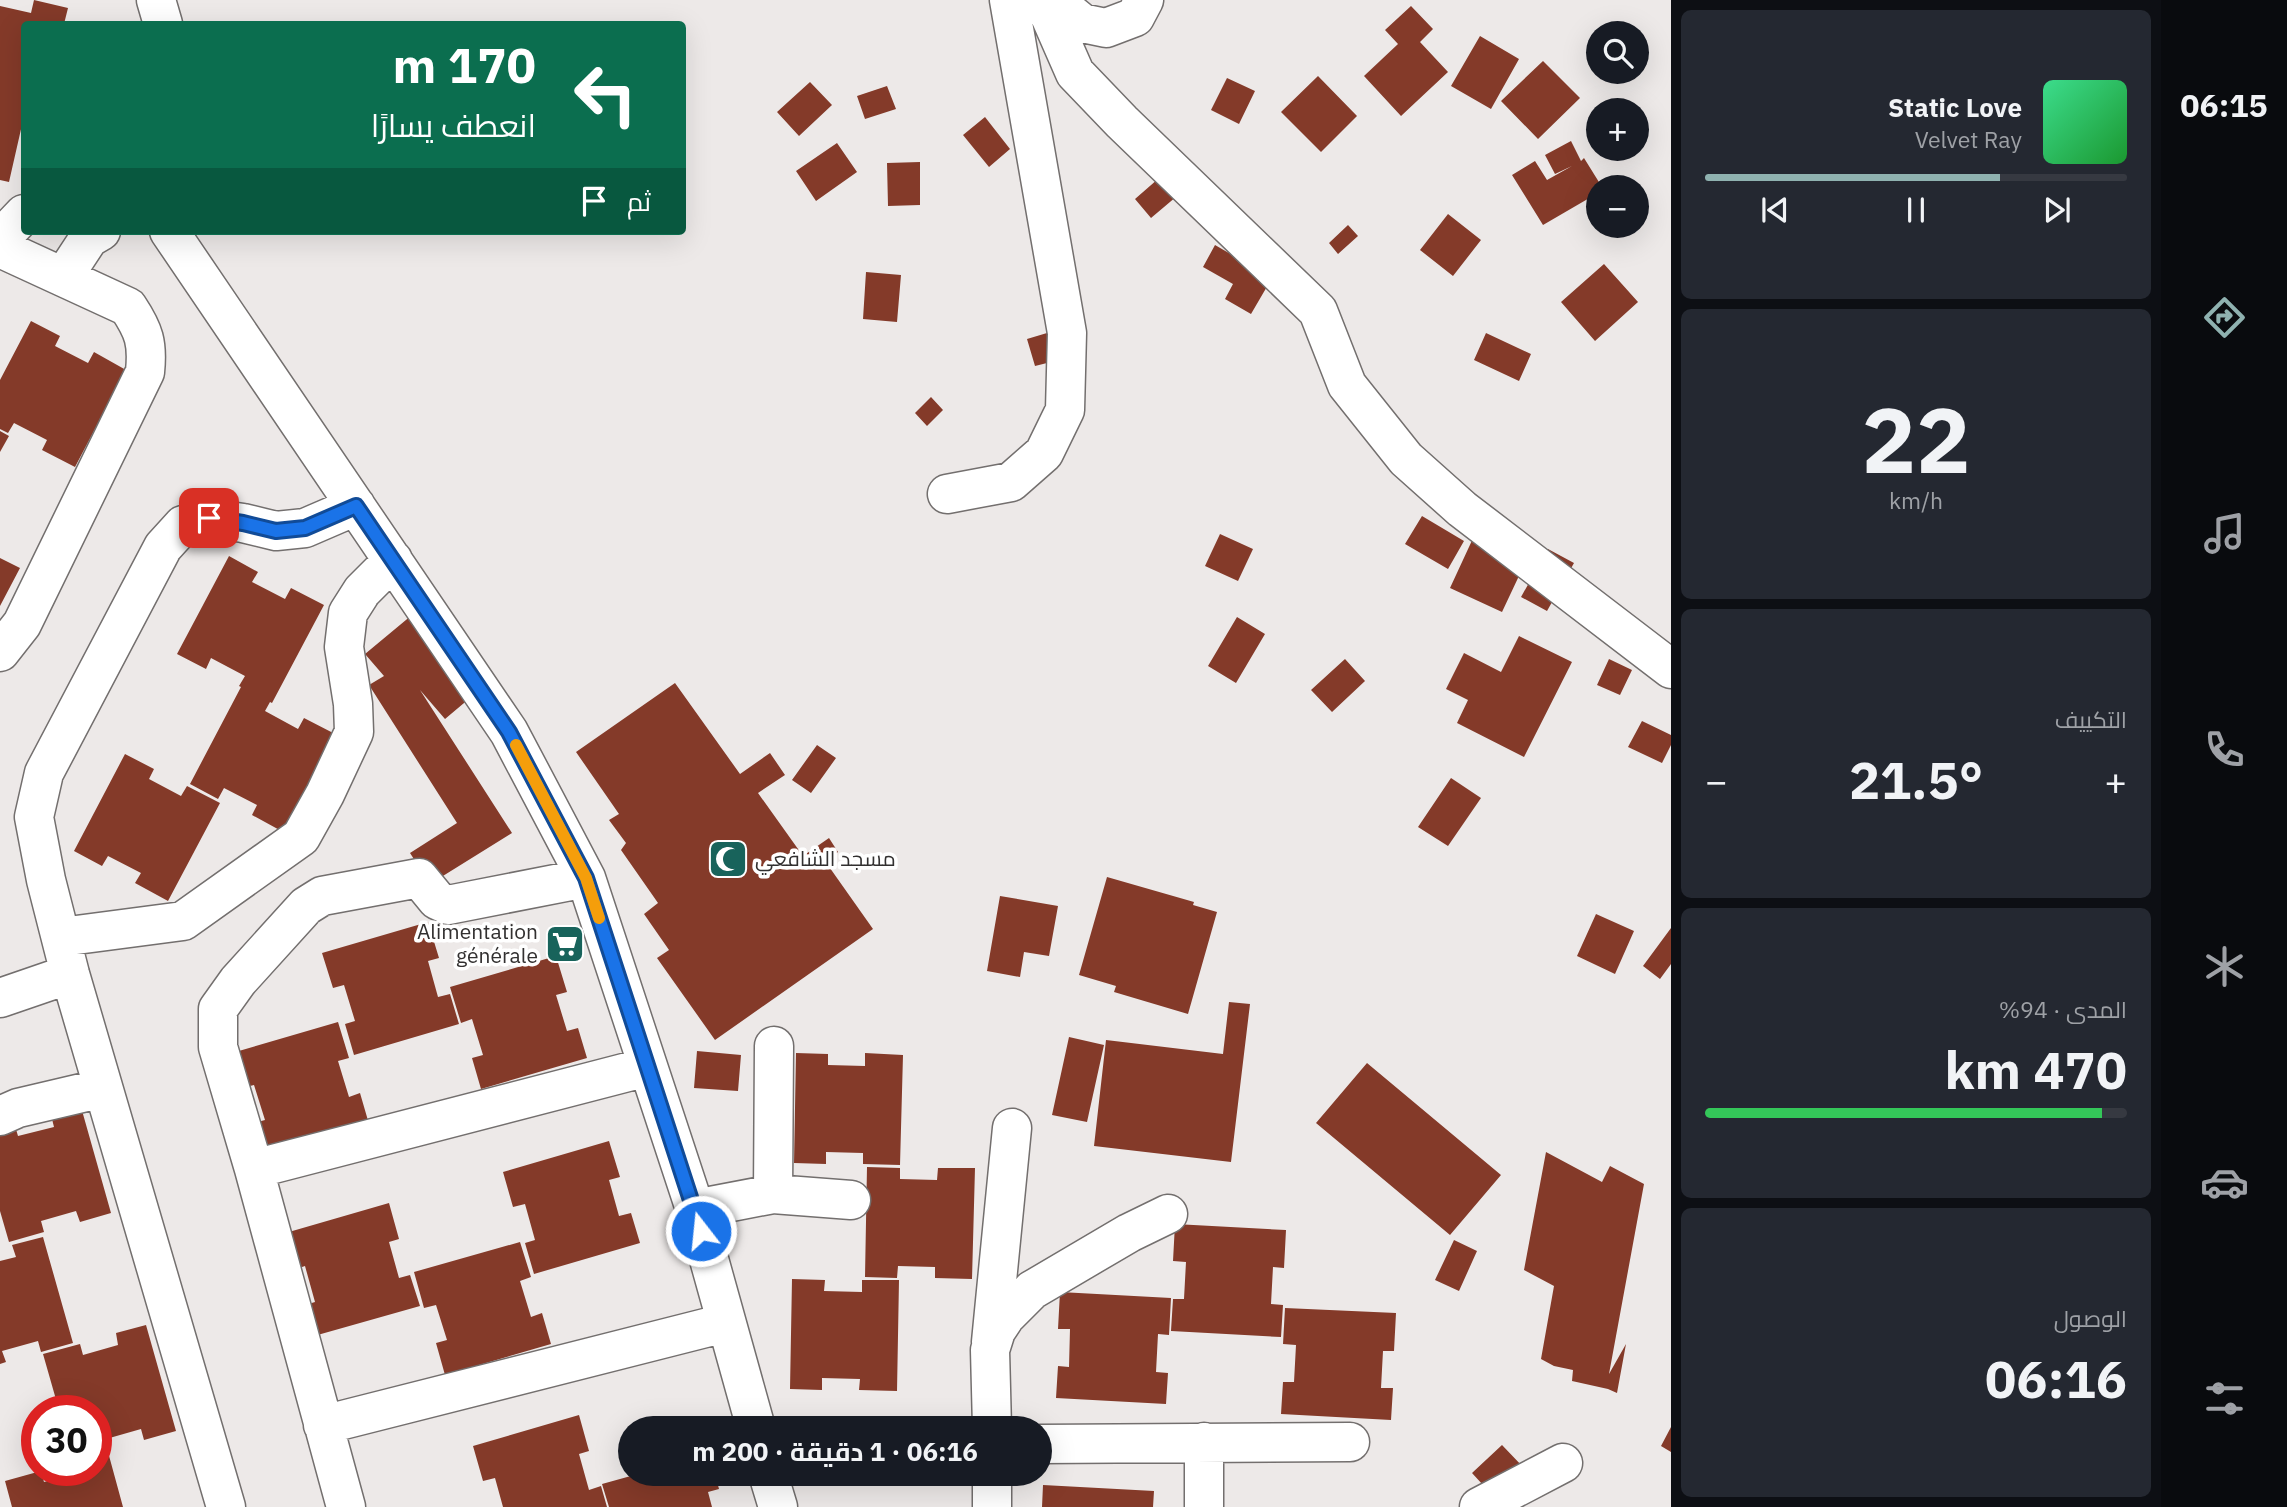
<!DOCTYPE html>
<html lang="ar">
<meta charset="utf-8">
<style>
body{margin:0;font-family:"IBM Plex Sans",Cairo,sans-serif;background:#242831;color:#f1f3f6;direction:rtl;height:100vh;display:flex;flex-direction:column;font-size:26px;white-space:nowrap}
*{box-sizing:border-box;margin:0}
p{font-size:23px;color:#9ea1a6}
.icon{flex:none;width:38px;height:38px;fill:none;stroke:currentColor;stroke-width:2;stroke-linecap:round;stroke-linejoin:round}
.map{position:relative;flex:1;overflow:hidden;direction:ltr}
.sheet{display:flex;flex-direction:column;gap:10px;padding:10px;background:#0d0f14;width:490px}
.sheet>*{flex:none}
.banner{position:absolute;left:21px;top:21px;width:665px;height:214px;border-radius:7px;box-shadow:0 7px 28px #0002;direction:rtl;background:#0b6e4f;color:#fff;overflow:hidden}
.controls{position:absolute;left:1586px;top:21px;display:grid;gap:14px}
.controls a{display:grid;place-items:center;width:63px;height:63px;border-radius:50%;background:#171b24;box-shadow:0 7px 28px #0002;font-size:35px}
.speed{position:absolute;left:21px;top:1395px;display:flex;gap:14px;font-size:35px;font-weight:700;text-align:center}
.speed>*{display:grid;place-content:center;width:91px;height:91px;border-radius:50%;background:#171b24;box-shadow:0 7px 28px #0002;line-height:1}
.speed .limit{border:10px solid #d22;background:#fff;color:#111}
.pin{position:absolute;display:grid;place-items:center;width:60px;height:60px;color:#fff;margin:-30px;border-radius:14px;box-shadow:0 4px 10px #0006}
.me{position:absolute;width:77px;margin:-38px;rotate:344deg;stroke-linejoin:round;filter:drop-shadow(0 0 5px #0008)}
.turn{display:flex;align-items:center;gap:24px;height:147px;padding:0 35px;font-size:32px}
.turn .icon{width:91px;height:91px;stroke-width:2.5}
.turn b{display:block;font-size:49px;line-height:60px}
.then{display:flex;align-items:center;height:66px;padding:0 35px;background:#0003;gap:14px;font-size:26px}
.big{font-size:52px;font-weight:700;line-height:1.1}
.sheet .tile{flex:1;display:flex;flex-direction:column;justify-content:center;gap:10px;min-width:0;padding:0 24px;border-radius:10px;background:#242831}
.sheet .dial{align-items:center;gap:0}
.dial b{font-size:91px;line-height:1}
.song{display:flex;align-items:center;gap:21px}
.cover{width:84px;height:84px;border-radius:10px;background:linear-gradient(135deg,hsl(150 70% 55%),hsl(130 70% 35%))}
.played{height:7px;border-radius:4px;background:linear-gradient(90deg,#8fb2b0 70%,#363941 70%)}
.keys{display:flex;justify-content:space-around;direction:ltr}
.heat{display:flex;justify-content:space-between;align-items:center;font-size:38px;direction:ltr}
.charge{height:10px;border-radius:5px;background:linear-gradient(90deg,#34c759 94%,#363941 0)}
.trip{position:absolute;left:618px;top:1416px;width:434px;height:70px;border-radius:35px;background:#171b24;box-shadow:0 7px 28px #0002;font-weight:700;line-height:70px;text-align:center;direction:rtl}
main{display:flex;flex:1;min-height:0}
.tabs{display:flex;flex-direction:column;width:126px;justify-content:space-around;align-items:center;background:#090b0e;color:#9ea1a6}
.tabs .icon{width:49px;height:49px}
.tabs .current{color:#8fb2b0}
.tabs b{font-size:32px;color:#f1f3f6}
.map>svg:first-child{display:block}
</style>
<main>
<nav class="tabs">
<b>06:15</b>
<svg class="icon current" aria-label="directions" viewBox="0 0 24 24"><path d="M12 3l9 9-9 9-9-9zM9 14v-3h6M13 9l2 2-2 2"/></svg>
<svg class="icon" aria-label="music" viewBox="0 0 24 24"><path d="M9 18V5l10-2v13"/><circle cx="6" cy="18" r="3"/><circle cx="16" cy="16" r="3"/></svg>
<svg class="icon" aria-label="phone" viewBox="0 0 24 24"><path d="M5 4h4l2 5-3 2q2 4 5 5l2-3 5 2v4C11 20 4 13 5 4z"/></svg>
<svg class="icon" aria-label="climate" viewBox="0 0 24 24"><path d="M12 3v18M4 7l16 10M4 17L20 7"/></svg>
<svg class="icon" aria-label="car" viewBox="0 0 24 24"><path d="M5 17H2v-5l4-1 3-4h7l3 4 3 1v5h-3M9 17h6M6 11h13"/><circle cx="7" cy="17" r="2"/><circle cx="17" cy="17" r="2"/></svg>
<svg class="icon" aria-label="filters" viewBox="0 0 24 24"><path d="M4 7h16M4 17h16"/><circle cx="9" cy="7" r="2"/><circle cx="15" cy="17" r="2"/></svg>
</nav>
<section class="sheet">
<div class="tile">
<div class="song"><i class="cover"></i><div><b>Static Love</b><p>Velvet Ray</p></div></div>
<div class="played"></div>
<div class="keys"><svg class="icon" aria-label="previous" viewBox="0 0 24 24"><path d="M18 5L8 12l10 7zM5 5v14"/></svg><svg class="icon" aria-label="pause" viewBox="0 0 24 24"><path d="M8 5v14M16 5v14"/></svg><svg class="icon" aria-label="next" viewBox="0 0 24 24"><path d="M6 5l10 7-10 7zM19 5v14"/></svg></div>
</div>
<div class="tile dial"><b>22</b><p>km/h</p></div>
<div class="tile"><p>التكييف</p>
<div class="heat"><a>−</a><b class="big">21.5°</b><a>+</a></div>
</div>
<div class="tile"><p>المدى · 94%</p><b class="big">470 km</b><div class="charge"></div></div>
<div class="tile"><p>الوصول</p><b class="big">06:16</b></div>
</section>
<div class="map">
<svg width="1671" height="1507" viewBox="0 0 1671 1507">
<rect width="100%" height="100%" fill="#ede9e8"/>
<path fill="#843a29" d="M34,0l34,8 -4,16h-40v92l-15,66 -9,-2v-174l31,7z
M1411,6l22,23 -13,13 28,30 -47,44 -37,-40 34,-32 -13,-14z
M1480,36l39,23 -28,50 -40,-23z
M1543,61l37,37 -42,41 -37,-38z
M1318,76l39,40 -36,36 -40,-40z
M1227,78l28,13 -16,33 -28,-14z
M810,82l22,23 -33,31 -22,-24z
M887,86l9,23 -31,10 -8,-23z
M985,117l25,32 -21,18 -26,-32z
M1571,141l10,20 3,-3 18,29h-4v6l-55,32 -31,-50 23,-14 12,19 25,-14 -17,8 -10,-19z
M837,143l20,29 -41,29 -20,-30z
M920,162v43l-32,1 -1,-43z
M1166,172l17,19 -32,27 -16,-19z
M1448,214l33,26 -28,36 -33,-26z
M1348,225l10,11 -20,18 -9,-11z
M1215,245l57,33 -21,36 -26,-15 8,-15 -30,-17z
M1604,264l34,38 -43,39 -34,-39z
M866,272l35,3 -4,47 -34,-3z
M31,321l29,15 -5,10 33,17 6,-11 32,18 -51,97 -33,-17 5,-10 -33,-17 -6,10 -8,-4v-49z
M1047,333l8,28 -20,5 -8,-27z
M1486,333l45,21 -12,27 -45,-21z
M931,397l12,13 -16,16 -12,-13z
M0,431l9,5 -9,16z
M1422,516l42,25 -16,28 -43,-25z
M1220,534l33,15 -15,32 -33,-15z
M1475,534l52,25 -25,53 -52,-24z
M1548,549l26,14 -27,48 -26,-14z
M229,556l29,16 -6,10 33,17 6,-11 33,17 -52,98 -2,-1 -5,9 33,18 6,-11 33,17 -52,98 -33,-18 5,-10 -33,-17 -6,11 -28,-15 51,-97 -2,-1 6,-10 -34,-18 -5,11 -29,-15z
M0,558l20,10 -20,38z
M424,605l65,77 -44,37 -25,-29 92,143 -82,51 -20,-31 47,-30 -88,-138 15,-9 -19,-22z
M1237,617l28,17 -29,49 -28,-17z
M1519,636l53,26 -48,95 -67,-34 11,-23 -22,-11 18,-36 37,19z
M1345,659l20,22 -33,31 -21,-22z
M1609,659l23,11 -12,25 -23,-10z
M675,683l65,91 30,-21 15,22 -27,18 45,63 26,-18 9,14 -13,9 48,68 -158,111 -58,-82 12,-8 -25,-36 14,-11 -37,-53 5,-7 -17,-23 10,-6 -43,-62z
M1642,721l29,14v10l-9,18 -34,-16z
M817,745l19,13 -25,35 -19,-13z
M125,754l29,15 -5,10 32,17 6,-10 33,17 -52,98 -33,-18 6,-10 -33,-17 -6,10 -28,-15z
M1451,778l30,20 -33,48 -30,-19z
M1107,877l87,25 -1,3 24,7 -29,102 -74,-22 2,-6 -37,-11z
M1000,896l58,10 -9,50 -25,-4 -4,25 -33,-6z
M1596,914l38,17 -19,43 -38,-18z
M428,922l11,36 -11,3 10,36 12,-3 9,30 -105,31 -9,-31 10,-3 -11,-36 -11,3 -11,-35z
M1671,928v36l-11,15 -17,-13z
M556,956l11,36 -11,3 11,36 11,-3 9,30 -106,31 -9,-31 11,-3 -11,-36 -11,4 -11,-36z
M1229,1002l21,2 -19,158 -137,-16 12,-106 117,14z
M338,1022l11,36 -11,3 11,36 11,-4 9,31 -106,31 -9,-32 11,-3 -11,-35 -12,3 -10,-35z
M1069,1037l35,8 -17,77 -35,-7z
M697,1051l44,4 -3,36 -44,-3z
M796,1053l32,1v11l37,1v-13l38,2 -3,110 -37,-1v-11l-37,-1v12l-32,-1z
M1367,1063l134,112 -51,60 -134,-112z
M81,1107l30,106 -31,9 -4,-11 -35,10 3,11 -35,10 -9,-31v-81l15,-4 3,10 36,-9 -3,-12z
M609,1141l11,36 -11,3 10,36 12,-3 9,30 -106,31 -9,-31 10,-3 -10,-36 -12,3 -10,-35z
M1546,1152l56,30 8,-16 34,18 -35,190 17,-30 -9,49 -9,-4 -36,-8 1,-11 -19,-4 -13,-7 13,-73 -30,-16z
M867,1167l33,1v11l37,1 1,-12h37l-3,111 -37,-1v-11l-37,-1 -1,12 -32,-1z
M389,1203l10,36 -10,3 10,36 11,-3 10,31 -106,30 -9,-31 10,-3 -10,-36 -12,4 -11,-36z
M1175,1224l111,6 -2,38 -11,-1 -2,37 12,1 -2,32 -110,-6 2,-32h11l2,-37 -13,-1z
M43,1237l30,106 -32,9 -3,-11 -36,10 4,11 -6,2v-103l16,-4 -4,-12z
M1454,1240l23,11 -18,40 -24,-11z
M520,1242l11,35 -11,4 11,36 11,-4 9,31 -106,31 -9,-32 11,-3 -11,-35 -12,3 -10,-36z
M792,1279l33,1 -1,11 38,1v-12h37l-2,111 -38,-1 1,-11 -38,-1v12l-32,-1z
M1060,1292l111,6 -2,37 -11,-1 -2,38 12,1 -2,31 -110,-6 2,-32 11,1 1,-38h-12z
M1285,1308l111,5 -2,38h-11l-2,37h12l-2,32 -110,-6 2,-32h11l2,-37 -13,-1z
M146,1325l30,106 -32,9 -3,-11 -35,10 3,11 -13,4v-44h-37l-16,-56 37,-10 3,11 35,-10 -2,-12z
M579,1415l10,36 -10,3 10,36 12,-4 6,21h-104l-8,-29 -12,3 -10,-35z
M1671,1427v25l-10,-6z
M1502,1445l22,23 -30,29 -22,-24z
M108,1452l15,55h-111l-7,-26 36,-10 3,11 36,-10v-2h16v-14z
M638,1474h77l4,15 -11,3 4,15h-103l-7,-23z
M1043,1485l111,6 -1,16h-111z"/>
<g fill="none" stroke-linecap="round" stroke-linejoin="round">
<g stroke="#736f6e" stroke-width="41">
<path id="minor" d="M156,0l7,24
M1043,0l32,73 47,49 196,189 29,74 59,74 56,50 209,160
M1054,0l28,23 24,5 29,-11 9,-17
M169,231l340,501 77,146 109,331 61,219
M0,239l24,-25
M0,248l128,59c16,24 20,36 17,65l-123,252 -22,28
M64,276l25,-38 12,-7
M947,494l64,-12 33,-29 21,-43 2,-77 -58,-333
M61,937l122,-16 118,-84 24,-43 29,-62 -1,-28 -9,-57 4,-34 14,-22 31,-31
M0,998l70,-24
M0,1116l18,-8 85,-20
M254,1169l393,-102
M773,1194l1,-148
M695,1209l78,-15 78,6
M991,1342l21,-214
M323,1425l402,-102
M992,1428l-2,-78 6,-19 10,-15 26,-26 97,-57 39,-19
M1204,1442v65
M1040,1444l310,-2
M768,1474l10,33
M226,1507l-156,-533 -24,-94 -12,-63 10,-44 119,-226 20,-22 26,-7 34,5 33,8 29,-3 51,-22
M346,1507l-92,-338 -36,-122v-38l20,-28 68,-75 16,-10 97,-18 18,22 11,5 138,-27
M992,1507v-33
M1479,1507l84,-44"/>
</g>
<use href="#minor" stroke="#fff" stroke-width="38"/>
</g>
<g fill="none" stroke-linecap="round" stroke-linejoin="round">
<g stroke="#114b97" stroke-width="18">
<path id="route" d="M209,518l34,5 33,8 29,-3 51,-22 153,226 77,146 115,353"/>
</g>
<use href="#route" stroke="#1a73e8" stroke-width="12"/>
<path stroke="#f59e0b" stroke-width="12" d="M516,745l70,133 13,40"/>
</g>
<defs>
<g id="mosque-square" transform="scale(2.0125)"><rect x="-9" y="-9" width="18" height="18" rx="4" fill="#18635b" stroke="#fff"/><path d="M3.5-4.9A6 6 0 1 0 3.5 4.9A5 5 0 1 1 3.5-4.9Z" fill="#fff"/></g>
<g id="supermarket-square" transform="scale(2.0125)"><rect x="-9" y="-9" width="18" height="18" rx="4" fill="#18635b" stroke="#fff"/><path d="M-6-5.5h2.5l.6 2H6L4.5 2H-2.5L-4.4-4H-6ZM-1.5 3.2a1.3 1.3 0 1 0 .1 0ZM3 3.2a1.3 1.3 0 1 0 .1 0Z" fill="#fff"/></g>
</defs>
<g fill-rule="evenodd">
<use href="#mosque-square" x="728" y="859"/>
<use href="#supermarket-square" x="565" y="944"/>
</g>
<g text-anchor="middle" stroke-width="7" stroke-linejoin="round" paint-order="stroke">
<g font-size="21" fill="#323030" stroke="#fff" text-anchor="start">
<text x="755" y="866">مسجد الشافعي</text>
<text x="538" y="939" text-anchor="end">Alimentation<tspan x="538" dy="24">générale</tspan></text>
</g>
</g>
</svg>
<div class="controls">
<a><svg class="icon" aria-label="search" viewBox="0 0 24 24"><circle cx="10" cy="10" r="6"/><path d="M15 15l6 6"/></svg></a>
<a>+</a>
<a>−</a>
</div>
<div class="speed"><div class="limit">30</div></div>
<div class="pin" style="left:209px;top:518px;background:#d93025"><svg class="icon" aria-label="arrive" viewBox="0 0 24 24"><path d="M6 21V4h12l-3 4 3 4H6"/></svg></div>
<svg class="me" style="left:701px;top:1231px" viewBox="-20 -20 40 40"><circle r="17" fill="#1a73e8" stroke="#fff" stroke-width="3"/><path d="M0-11L8 9 0 5-8 9z" fill="#fff"/></svg>
<div class="trip">06:16 · 1 دقيقة · 200 m</div>
<div class="banner">
<div class="turn"><svg class="icon" aria-label="left" viewBox="0 0 24 24"><path d="M17 20v-9H6M10 6l-5 5 5 5"/></svg><div><b>170 m</b>انعطف يسارًا</div></div>
<div class="then">ثم<svg class="icon" aria-label="arrive" viewBox="0 0 24 24"><path d="M6 21V4h12l-3 4 3 4H6"/></svg></div>
</div>
</div>
</main>
